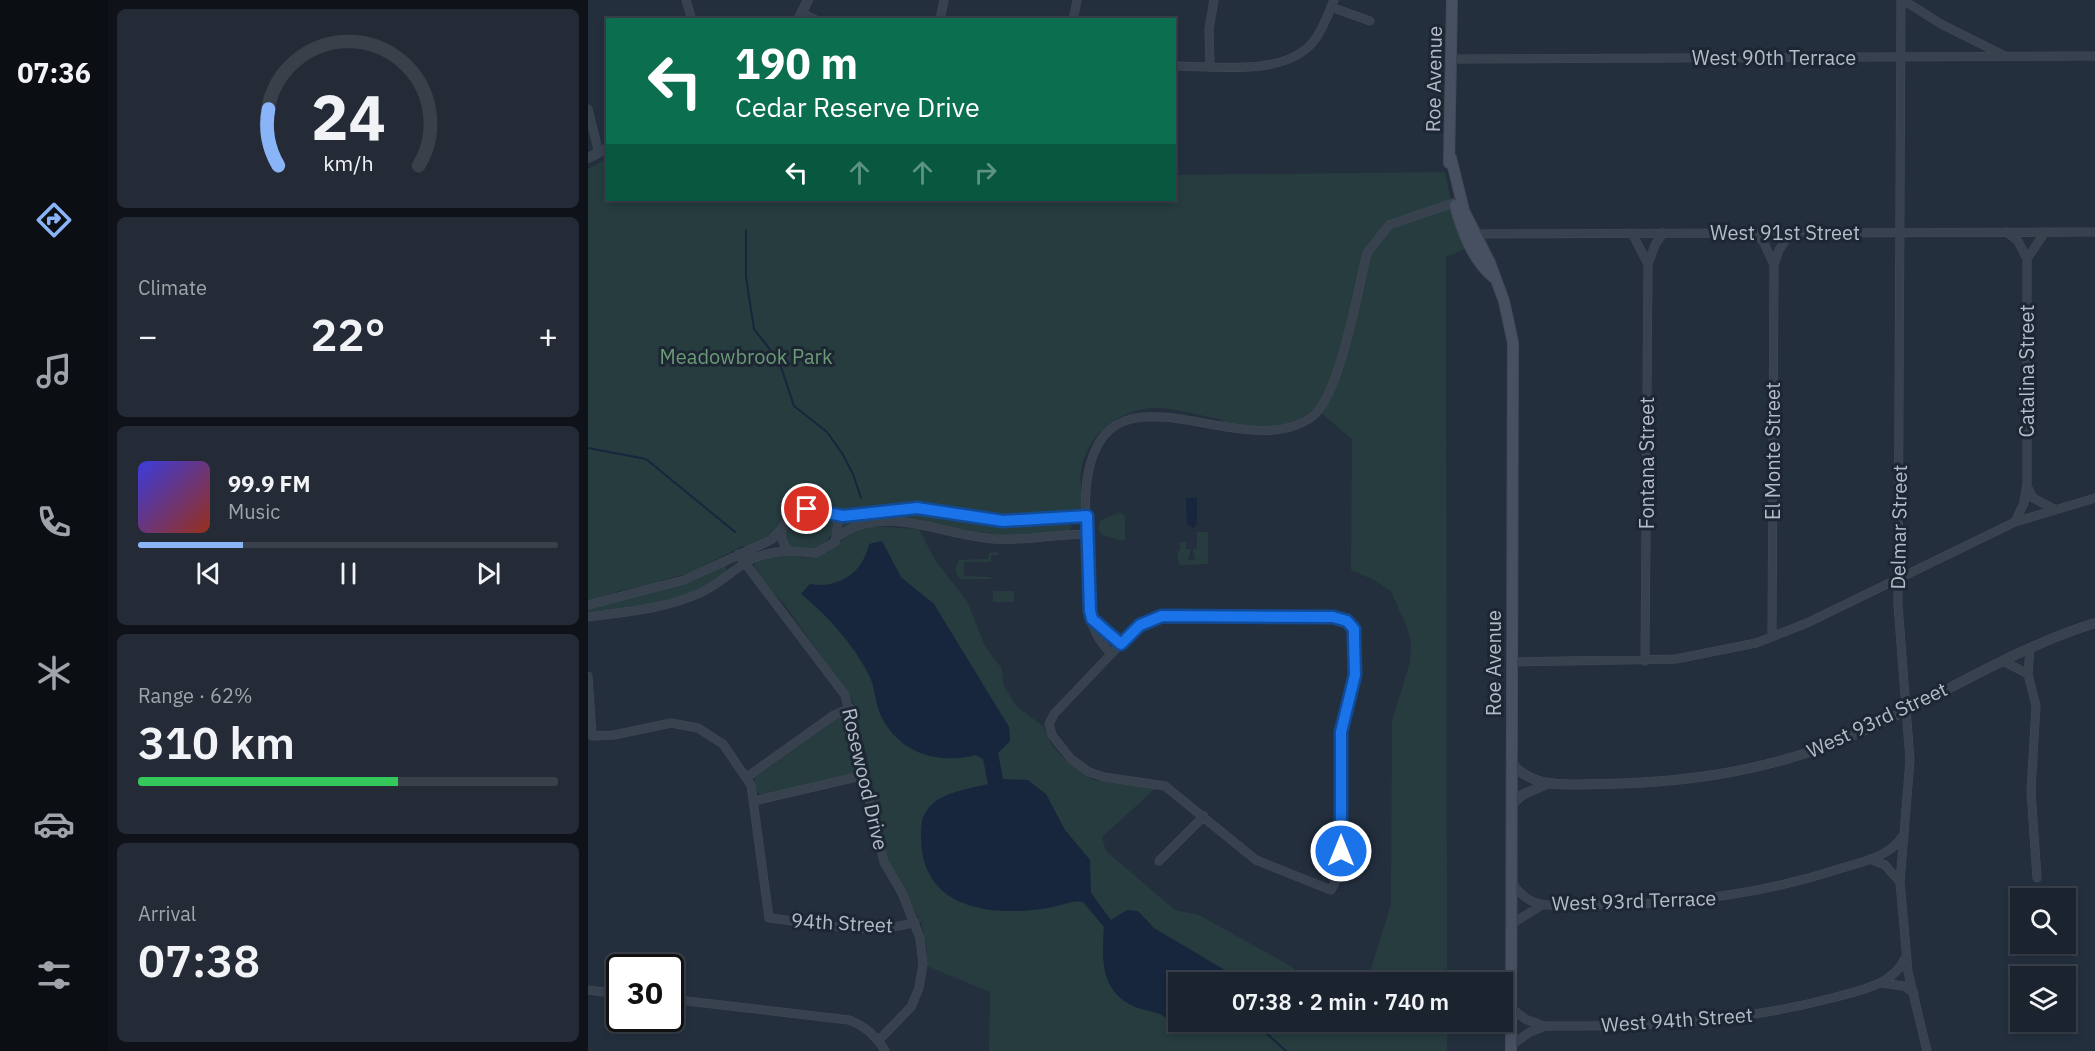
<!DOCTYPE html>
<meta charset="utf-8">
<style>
body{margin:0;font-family:"IBM Plex Sans",sans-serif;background:#242b36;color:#f1f3f6;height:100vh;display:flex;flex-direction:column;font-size:22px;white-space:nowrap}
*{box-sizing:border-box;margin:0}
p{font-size:20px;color:#a0a4aa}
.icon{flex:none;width:33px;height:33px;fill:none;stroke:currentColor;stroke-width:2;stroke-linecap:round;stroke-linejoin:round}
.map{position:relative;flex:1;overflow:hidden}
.details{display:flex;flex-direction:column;gap:9px;padding:9px;background:#0f1319;width:480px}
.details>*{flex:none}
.hud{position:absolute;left:18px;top:18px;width:570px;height:183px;border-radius:0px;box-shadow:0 3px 9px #0003,0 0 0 2px #39404a;background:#0b6e4f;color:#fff;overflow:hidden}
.controls{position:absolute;left:1422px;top:888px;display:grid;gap:12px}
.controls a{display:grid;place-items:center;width:66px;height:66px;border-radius:0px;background:#1b232e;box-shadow:0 3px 9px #0003,0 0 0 2px #39404a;font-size:30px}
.speed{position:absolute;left:18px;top:954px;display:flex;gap:12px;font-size:30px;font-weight:700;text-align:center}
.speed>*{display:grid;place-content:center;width:78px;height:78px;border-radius:50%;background:#1b232e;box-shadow:0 3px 9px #0003,0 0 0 2px #39404a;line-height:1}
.speed .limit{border:3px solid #111;border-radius:9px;background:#fff;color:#111}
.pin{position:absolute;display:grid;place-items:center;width:51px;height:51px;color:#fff;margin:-26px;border:3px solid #fff;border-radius:50%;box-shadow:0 2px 6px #0007}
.me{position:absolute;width:66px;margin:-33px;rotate:0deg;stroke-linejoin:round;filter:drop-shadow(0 0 4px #0008)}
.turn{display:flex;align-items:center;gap:21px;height:126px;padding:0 30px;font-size:27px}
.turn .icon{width:78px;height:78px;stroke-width:2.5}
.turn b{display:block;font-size:42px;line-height:51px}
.lanes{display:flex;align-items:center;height:57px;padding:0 30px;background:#0003;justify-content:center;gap:30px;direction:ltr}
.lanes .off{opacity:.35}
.big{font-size:45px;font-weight:600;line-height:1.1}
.details .tile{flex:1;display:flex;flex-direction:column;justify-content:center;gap:9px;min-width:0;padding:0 21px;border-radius:9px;background:#242b36}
.details .dial{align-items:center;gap:0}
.dial svg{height:156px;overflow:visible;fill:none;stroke:#39404a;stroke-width:7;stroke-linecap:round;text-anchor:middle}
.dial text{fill:#f1f3f6;stroke:none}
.song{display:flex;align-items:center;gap:18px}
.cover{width:72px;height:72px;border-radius:9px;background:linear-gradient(135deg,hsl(240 70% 55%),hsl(10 70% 35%))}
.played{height:6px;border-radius:3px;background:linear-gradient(90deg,#8ab4f8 25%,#39404a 25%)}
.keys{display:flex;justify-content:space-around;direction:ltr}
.heat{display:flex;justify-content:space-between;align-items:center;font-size:33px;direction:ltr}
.charge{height:9px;border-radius:4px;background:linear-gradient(90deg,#34c759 62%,#39404a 0)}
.trip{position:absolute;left:580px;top:972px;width:345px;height:60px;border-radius:0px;background:#1b232e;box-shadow:0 3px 9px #0003,0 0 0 2px #39404a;font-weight:600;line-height:60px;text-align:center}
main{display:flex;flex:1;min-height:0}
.dock{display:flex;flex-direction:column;width:108px;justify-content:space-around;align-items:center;background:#0b0e12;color:#a0a4aa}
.dock .icon{width:42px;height:42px}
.dock .selected{color:#8ab4f8}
.dock b{font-size:27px;color:#f1f3f6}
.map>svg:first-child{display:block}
</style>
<main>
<nav class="dock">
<b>07:36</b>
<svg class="icon selected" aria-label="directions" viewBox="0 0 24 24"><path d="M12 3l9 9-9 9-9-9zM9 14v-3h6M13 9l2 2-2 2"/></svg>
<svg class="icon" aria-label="music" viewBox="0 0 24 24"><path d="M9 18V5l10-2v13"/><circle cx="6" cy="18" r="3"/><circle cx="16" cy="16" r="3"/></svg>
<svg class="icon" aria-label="phone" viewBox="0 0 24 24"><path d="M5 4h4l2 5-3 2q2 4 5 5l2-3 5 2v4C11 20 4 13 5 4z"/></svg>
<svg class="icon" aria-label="climate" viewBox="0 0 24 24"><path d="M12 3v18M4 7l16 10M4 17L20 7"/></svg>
<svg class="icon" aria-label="car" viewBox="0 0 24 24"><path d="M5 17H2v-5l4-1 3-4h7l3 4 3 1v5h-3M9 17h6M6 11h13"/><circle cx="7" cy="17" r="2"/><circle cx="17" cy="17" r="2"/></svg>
<svg class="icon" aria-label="filters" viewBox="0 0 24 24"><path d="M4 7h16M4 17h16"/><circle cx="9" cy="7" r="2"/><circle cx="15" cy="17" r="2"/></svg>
</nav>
<section class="details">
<div class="tile dial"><svg viewBox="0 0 100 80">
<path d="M14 69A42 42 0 1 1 86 69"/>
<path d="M14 69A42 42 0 0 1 9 40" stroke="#8ab4f8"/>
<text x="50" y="56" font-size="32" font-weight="700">24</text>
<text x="50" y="72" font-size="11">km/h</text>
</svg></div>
<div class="tile"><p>Climate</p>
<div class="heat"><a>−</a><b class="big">22°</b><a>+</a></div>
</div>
<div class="tile">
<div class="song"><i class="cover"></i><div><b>99.9 FM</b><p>Music</p></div></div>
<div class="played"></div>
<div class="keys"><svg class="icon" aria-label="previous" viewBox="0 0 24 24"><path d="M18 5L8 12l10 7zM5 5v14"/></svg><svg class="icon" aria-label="pause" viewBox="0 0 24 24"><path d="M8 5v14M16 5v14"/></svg><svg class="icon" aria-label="next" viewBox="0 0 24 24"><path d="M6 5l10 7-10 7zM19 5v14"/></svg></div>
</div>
<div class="tile"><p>Range · 62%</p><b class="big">310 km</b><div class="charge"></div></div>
<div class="tile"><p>Arrival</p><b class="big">07:38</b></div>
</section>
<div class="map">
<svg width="1507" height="1051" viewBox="0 0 1507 1051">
<rect width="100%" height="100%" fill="#242f3e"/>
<path fill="#263c3f" d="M19,158l1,42h566l1,-25 270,-3 9,45 13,31 -21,9 1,725h-80l24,-78 1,-183 18,-59 1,-19 -3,-13 -17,-39 -17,-11 -23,-10 1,-131 -37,-31c-21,19 -46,20 -73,17 -8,-1 -16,0 -22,-6 -20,-3 -40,-10 -59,-11 -38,-2 -73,24 -80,62 -2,13 2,23 2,36l-7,6h-25l-22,5 -3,-2 -44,-1 -4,-4 -12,1 -58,-9 -52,7 -1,3c-17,1 -31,-8 -48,-7 -22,2 -24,22 -39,33 -6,4 -15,7 -22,10l-4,-2 -50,26 -32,9 -3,3 -38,7 -31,11v-433z
M333,511l85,14 62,-4 4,7 -5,4 -61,4 -25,-1 -77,-16 -38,1 -25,7v-7l45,-8z
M532,512l5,4v23l-3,2 -20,-6 -4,-7 3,-8z
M221,513l22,6 4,6c-5,21 -25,30 -46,21l-5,-7c2,-16 11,-21 25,-26z
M280,526l51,3 16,31 32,41 18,45 17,23 1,15 13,22 27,20 8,18 16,18 26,18 63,8 -54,49 4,14 69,59 24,5 95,53 12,14h-127v40h268v29h-458l1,-59 -63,-26v-18l-6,-25 -34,-63 -20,-103 -15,-58 -67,-94 -24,-25 -7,-13 2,-7 26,-6 22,4 13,-1 11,-5 21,-19z
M609,532h11v32l-29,1 -2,-14h3v-9h6v7h5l-3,11h7l-2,-11h4z
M406,552h4v3h-7v7h-27v14l27,1v2h-30c-7,-5 -6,-13 -2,-19l29,-1 1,-6z
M139,564l-1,8c-37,29 -92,41 -138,41v-5l96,-25z
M405,591h21v11h-21z
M254,715l5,3v12l12,38 -2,4 -95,23 -5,-3 -3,-14z"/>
<path fill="#17263c" d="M598,498h11v26l-4,4 -6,-4z
M294,541l19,36 33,27 75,123 1,14 -12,12 5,26 25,1 18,14 19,36 25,30 1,33 20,27 16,-10 11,1 16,17 91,54h-66v40h76l-4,4 -7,-2c-19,8 -42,14 -63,4 -7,-3 -13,-9 -19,-13 -9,-4 -18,-5 -27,-8 -36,-16 -33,-49 -31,-80l-21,-25c-9,-3 -25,5 -35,6 -42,7 -107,6 -123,-44 -4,-11 -6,-39 -1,-49 12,-23 41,-25 64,-31l-5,-25 -7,-4c-39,10 -78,-2 -96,-41 -5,-13 -5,-27 -11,-39 -16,-31 -41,-59 -68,-81l9,-10c28,5 53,-11 59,-40z"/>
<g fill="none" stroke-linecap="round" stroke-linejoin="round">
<path stroke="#17263c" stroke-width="2" d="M158,230v47l8,52 25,32 15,45 33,26 15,21 11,21 8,24
M0,448l58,11 89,73
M666,1022l32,29"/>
<g stroke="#414a57" stroke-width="9">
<path id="minor" d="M98,0l6,20
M1313,0l-3,605 12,155 -10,122 8,90 19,79
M1315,0l38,24 64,32
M743,7l39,14
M214,13l14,7
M352,20l4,-20
M485,20l4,-20
M864,59l643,-3
M586,66c42,0 110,11 139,-24 10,-12 15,-28 21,-42
M622,66l-1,-37 5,-29
M0,109l11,44
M1419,232l11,9 9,18v224l-3,20 -9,19
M1044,233l16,31
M1168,233l8,10 10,22
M887,234l620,-2
M1439,259l18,-27
M1440,488l5,10 21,11
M227,509l18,6 5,7 -3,20 -19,11 -27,-2c-20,-22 3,-41 26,-42z
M245,515l18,1 36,-7 30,-1 73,13 97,-5
M250,536c49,-34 104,0 156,3 31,2 62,-5 93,-5
M150,554l107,141 39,167 18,31 18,45 3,26 -4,24 -8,19 -32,33
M0,605l96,-25 87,-40 10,-10
M588,615l157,2c9,1 19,4 21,14 7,32 -6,60 -11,90 -8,46 10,132 -12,169l-75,-30 -91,-74 -61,-9 -15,-5 -18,-13 -19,-24 -3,-11 5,-10 80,-84 15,-10z
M0,617c37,-5 77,-8 112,-24 38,-18 40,-40 89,-42
M504,619l29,24
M1184,637l2,-372 5,-15 12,-17
M1442,648l-2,26 8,32 -5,85 6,87
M523,653c-26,-23 -25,-60 -24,-93 0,-28 -4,-59 1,-86 22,-120 157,-6 225,-58 27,-21 45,-127 54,-163l22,-28 70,-24
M1057,661l3,-397 7,-19 8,-12
M1415,661l25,13
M924,662l164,-3 80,-16 51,-20 208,-101 80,-24
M0,676l4,60 22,-1 57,-12 27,5 25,16 28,41 18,133c46,5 101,19 146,4
M159,777l87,-62 16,-7
M166,801l111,-26
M1282,859l15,6 15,17
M571,861l45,-45
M924,883c7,10 17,19 29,21 12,3 28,1 41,1 90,1 175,-9 260,-37 20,-6 48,-12 60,-31
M922,925l32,-20
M1293,983l23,3 10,7
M0,990l32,4
M82,999l179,21c16,6 27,15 36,31
M923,1008l14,11 19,7
M923,1045l19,-13 15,-6c98,1 192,-3 287,-28 26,-7 62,-13 73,-40"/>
</g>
<g stroke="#414a57" stroke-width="10">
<path id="tertiary" d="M210,20l10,-20
M0,158l20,-10
M923,762c21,28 57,22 88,22 90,-1 175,-14 257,-50 81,-35 155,-85 239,-111
M923,805l11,-10 25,-11"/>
</g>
<g stroke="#414a57" stroke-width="12">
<path id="secondary" d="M863,158l13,53 26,52 14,38 9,42 -2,708
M861,163l3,-163
M867,205c7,26 17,54 38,72"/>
</g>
<use href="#minor" stroke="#38414e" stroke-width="8"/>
<use href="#tertiary" stroke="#38414e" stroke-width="9"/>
<use href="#secondary" stroke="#465061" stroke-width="10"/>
</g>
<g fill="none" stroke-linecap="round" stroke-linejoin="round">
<g stroke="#114b97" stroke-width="15">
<path id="route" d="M219,509l36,7 74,-8 86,13 84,-5 3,95 2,8 29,25 19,-19 22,-9 171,1 14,4 7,8v9l1,37 -14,57v119"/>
</g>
<use href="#route" stroke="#1a73e8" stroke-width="10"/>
</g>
<g text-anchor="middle" stroke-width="6" stroke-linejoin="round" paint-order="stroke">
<g font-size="20" fill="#b4bcc9" stroke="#1d2633">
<text x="1186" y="65">West 90th Terrace</text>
<text transform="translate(846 79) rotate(-89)" y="7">Roe Avenue</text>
<text x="1197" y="240">West 91st Street</text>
<text transform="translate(1439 371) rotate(-90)" y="7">Catalina Street</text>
<text transform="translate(1185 451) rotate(-90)" y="7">El Monte Street</text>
<text transform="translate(1059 463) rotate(-90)" y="7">Fontana Street</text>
<text transform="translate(1311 527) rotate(-89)" y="7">Delmar Street</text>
<text transform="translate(906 663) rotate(-90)" y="7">Roe Avenue</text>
<text transform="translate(1289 720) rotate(-25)" y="7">West 93rd Street</text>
<text transform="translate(277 779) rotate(77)" y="7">Rosewood Drive</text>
<text transform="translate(1046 901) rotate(-2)" y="7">West 93rd Terrace</text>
<text transform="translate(254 923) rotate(3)" y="7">94th Street</text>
<text transform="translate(1089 1020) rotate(-4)" y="7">West 94th Street</text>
</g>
<g font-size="20" fill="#6b9a76" stroke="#1d2633">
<text x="158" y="364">Meadowbrook Park</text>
</g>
</g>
</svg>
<div class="controls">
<a><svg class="icon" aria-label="search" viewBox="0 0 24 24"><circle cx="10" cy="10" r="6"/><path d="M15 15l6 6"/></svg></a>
<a><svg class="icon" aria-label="layers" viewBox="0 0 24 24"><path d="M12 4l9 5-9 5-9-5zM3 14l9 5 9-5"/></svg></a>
</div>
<div class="speed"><div class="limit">30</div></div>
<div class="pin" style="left:219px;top:509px;background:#d93025"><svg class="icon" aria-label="arrive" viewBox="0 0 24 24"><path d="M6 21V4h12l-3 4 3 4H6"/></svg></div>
<svg class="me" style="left:753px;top:851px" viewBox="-20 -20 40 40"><circle r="17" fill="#1a73e8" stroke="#fff" stroke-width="3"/><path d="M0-11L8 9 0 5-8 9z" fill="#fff"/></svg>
<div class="trip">07:38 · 2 min · 740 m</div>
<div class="hud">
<div class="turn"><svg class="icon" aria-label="left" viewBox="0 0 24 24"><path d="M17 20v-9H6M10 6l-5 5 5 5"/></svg><div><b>190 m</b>Cedar Reserve Drive</div></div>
<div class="lanes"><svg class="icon" aria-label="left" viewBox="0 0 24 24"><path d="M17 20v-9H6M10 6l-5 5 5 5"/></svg><svg class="icon off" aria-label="ahead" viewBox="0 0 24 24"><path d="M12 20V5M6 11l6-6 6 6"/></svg><svg class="icon off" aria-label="ahead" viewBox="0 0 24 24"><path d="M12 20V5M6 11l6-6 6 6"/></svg><svg class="icon off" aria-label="right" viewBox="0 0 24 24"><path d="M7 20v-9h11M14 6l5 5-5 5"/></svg></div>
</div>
</div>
</main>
